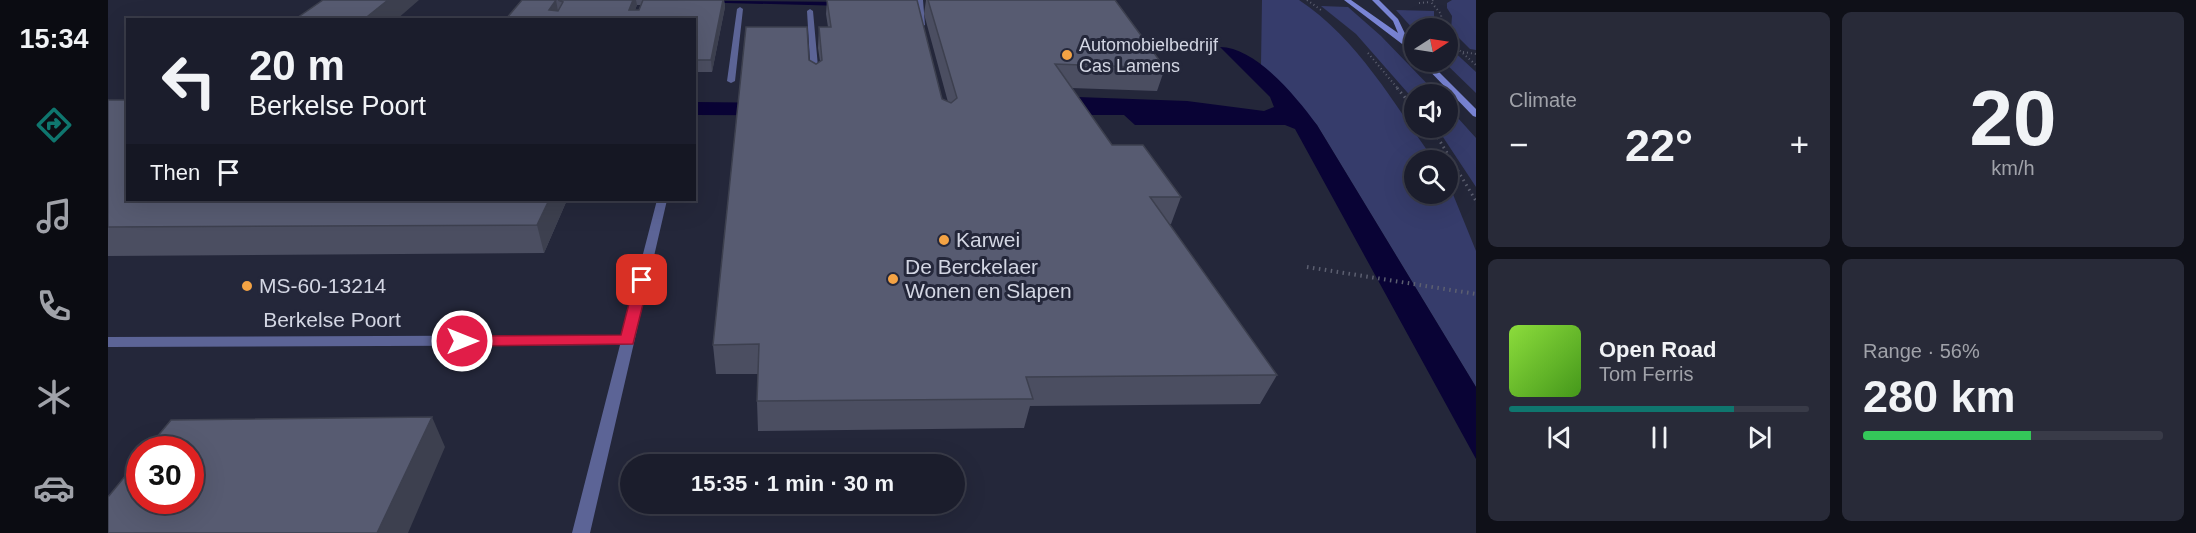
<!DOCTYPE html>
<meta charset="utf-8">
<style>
body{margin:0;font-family:Arial,sans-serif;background:#282a38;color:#f1f3f6;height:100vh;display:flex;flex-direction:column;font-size:22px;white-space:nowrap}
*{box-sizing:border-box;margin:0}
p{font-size:20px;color:#a0a2a9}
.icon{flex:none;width:33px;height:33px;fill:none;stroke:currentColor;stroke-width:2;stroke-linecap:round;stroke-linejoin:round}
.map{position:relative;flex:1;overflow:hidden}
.panel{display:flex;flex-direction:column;gap:12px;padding:12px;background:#0f1018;width:720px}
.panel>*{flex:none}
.hud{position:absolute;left:18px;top:18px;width:570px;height:183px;border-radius:0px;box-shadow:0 6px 24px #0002,0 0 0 2px #393b48;background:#1b1d2c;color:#f1f3f6;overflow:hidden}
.needle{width:39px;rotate:78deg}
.tools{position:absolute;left:1296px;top:18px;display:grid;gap:12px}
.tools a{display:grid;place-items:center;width:54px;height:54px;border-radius:50%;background:#1b1d2c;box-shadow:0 6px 24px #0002,0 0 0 2px #393b48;font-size:30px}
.speed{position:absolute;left:18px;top:436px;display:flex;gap:12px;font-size:30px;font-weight:700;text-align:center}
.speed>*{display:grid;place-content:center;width:78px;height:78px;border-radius:50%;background:#1b1d2c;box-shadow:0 6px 24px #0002,0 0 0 2px #393b48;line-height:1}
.speed .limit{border:9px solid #d22;background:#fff;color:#111}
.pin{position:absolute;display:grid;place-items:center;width:51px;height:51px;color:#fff;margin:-26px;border-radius:12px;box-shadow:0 3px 9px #0006}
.me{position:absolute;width:66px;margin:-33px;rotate:90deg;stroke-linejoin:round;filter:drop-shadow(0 0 4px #0008)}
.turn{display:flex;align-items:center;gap:21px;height:126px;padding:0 24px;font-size:27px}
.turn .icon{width:78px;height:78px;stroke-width:2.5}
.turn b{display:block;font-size:42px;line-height:51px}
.then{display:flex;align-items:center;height:57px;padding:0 24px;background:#0003;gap:12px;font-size:22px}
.big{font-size:45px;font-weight:600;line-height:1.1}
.panel .card{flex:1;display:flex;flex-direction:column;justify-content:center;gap:9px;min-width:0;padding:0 21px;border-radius:9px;background:#282a38}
.panel .dial{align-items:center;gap:0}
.dial b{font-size:78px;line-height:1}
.song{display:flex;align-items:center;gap:18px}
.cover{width:72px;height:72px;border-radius:9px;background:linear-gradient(135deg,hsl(90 70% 55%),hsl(100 70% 35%))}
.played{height:6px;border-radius:3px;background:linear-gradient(90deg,#0f766e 75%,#393b48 75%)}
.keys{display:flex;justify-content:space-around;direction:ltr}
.heat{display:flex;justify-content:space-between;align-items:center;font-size:33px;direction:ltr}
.charge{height:9px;border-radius:4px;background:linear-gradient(90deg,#34c759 56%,#393b48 0)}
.panel .tiles{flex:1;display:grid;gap:12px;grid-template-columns:repeat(2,1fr)}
.trip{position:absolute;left:512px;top:454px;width:345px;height:60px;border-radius:30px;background:#1b1d2c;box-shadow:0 6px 24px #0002,0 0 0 2px #393b48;font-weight:600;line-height:60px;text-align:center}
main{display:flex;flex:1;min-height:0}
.tabs{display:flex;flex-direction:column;width:108px;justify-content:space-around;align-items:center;background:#0b0c12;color:#a0a2a9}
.tabs .icon{width:42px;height:42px}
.tabs .on{color:#0f766e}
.tabs b{font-size:27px;color:#f1f3f6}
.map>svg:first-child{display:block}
</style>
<main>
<nav class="tabs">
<b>15:34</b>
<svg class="icon on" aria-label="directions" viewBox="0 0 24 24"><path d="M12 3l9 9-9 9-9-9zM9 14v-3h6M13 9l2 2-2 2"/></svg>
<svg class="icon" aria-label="music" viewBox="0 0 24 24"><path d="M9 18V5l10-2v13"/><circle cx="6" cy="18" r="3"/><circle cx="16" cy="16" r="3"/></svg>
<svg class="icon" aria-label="phone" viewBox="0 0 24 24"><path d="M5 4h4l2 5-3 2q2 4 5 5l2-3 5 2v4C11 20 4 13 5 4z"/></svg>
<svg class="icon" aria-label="climate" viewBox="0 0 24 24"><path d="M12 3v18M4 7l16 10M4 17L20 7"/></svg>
<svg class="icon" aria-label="car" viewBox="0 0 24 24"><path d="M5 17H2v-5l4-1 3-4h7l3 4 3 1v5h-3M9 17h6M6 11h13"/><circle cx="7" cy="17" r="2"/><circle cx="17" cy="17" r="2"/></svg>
</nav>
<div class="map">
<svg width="1368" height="533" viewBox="0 0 1368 533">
<rect width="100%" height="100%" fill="#24273a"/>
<path fill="#363c6b" d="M1154,0h37c58,38 96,105 135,160h-20v34h34v-12l28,69v136l-159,-262 -56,-60z
M1344,0h24v50l-6,-1 -19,-19 1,-14 -5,-8v-5z
M1213,6l27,1 33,29 56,58h-23v6l-58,-66z
M1288,10l38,1v17l-20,2z
M1340,46l28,26v21l-32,-31h4z
M1340,107l28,31v49l-39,-59h11z"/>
<path fill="#090335" d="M505,0l235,2 78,114 -231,-1v-13l209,2 -58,-98z
M1112,47c36,0 77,51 97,78l159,262v72l-181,-330 -10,-4h-150l-11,-10h-152l-8,-22 223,8 77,10 10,-4 -4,-10z"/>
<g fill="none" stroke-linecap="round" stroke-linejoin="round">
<path stroke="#5c5f70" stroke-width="2" stroke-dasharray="1 3" stroke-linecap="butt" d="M1199,0l14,10
M1325,0l-2,2 10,12 1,14
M1311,3l12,-1
M1340,40l28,25
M1355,52l13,2
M1260,53l31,37"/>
<path stroke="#5c5f70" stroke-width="3" stroke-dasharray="1.5 4" stroke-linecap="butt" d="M1289,88l17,20
M1324,128l44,73"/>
<path stroke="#5c5f70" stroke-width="4" stroke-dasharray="1.5 4.5" stroke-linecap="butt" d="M1199,267l169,27"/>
<path fill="#5c6496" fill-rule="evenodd" d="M809,0h6l2,25 -4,2 -4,-2z
M632,7l3,2 -8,72 -4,2 -4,-2 10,-72z
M702,9l3,2 6,67 -4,2 -4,-2 -4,-67z"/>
<path fill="#5c6496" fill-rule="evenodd" d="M549,200h10l-77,333h-18l48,-188 -512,2v-10l514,-2z"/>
<path fill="#7984d4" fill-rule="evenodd" d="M1236,0h7l47,33 -5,-12 -21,-21h7l19,19 10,21 6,7v6z
M1313,62h8l47,47v8l-3,-1z"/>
</g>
<path fill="#4b4e61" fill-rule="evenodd" d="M414,0h202l1,7 -13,65h-18v-52h-189zM529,5h4l-2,5h-4z
M719,0h90l25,99 6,3 -24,-88 2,-14h189l50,68 -8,23 -86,-3 41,57 69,52 -10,27h-2l108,151 -17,29 -230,2 -6,22 -266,3 -1,-30 1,-27h-42l-3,-29 96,-285 7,4 4,-3 -2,-13 1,-21h9l-2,-13z
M0,100l20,100h439l-23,53 -436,3z"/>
<path fill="#3d404f" d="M280,0h31l-23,20h-33z
M448,0l2,11 -9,-1z
M525,0h3l1,5 -6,15 -2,-10z
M615,0h1l1,7 -13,65 -1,-12z
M441,200h18l-23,53 -7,-28z
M324,417l13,30 -37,86h-31z"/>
<path fill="#575b71" stroke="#3d404f" stroke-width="1.5" d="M215,0h65l-25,20h-69z
M414,0h34l-7,10 9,1 5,-9 -5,-2h75l-4,10h10l4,-10h80l-12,60h-17v-40h-189z
M719,0h90l25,99 9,4 6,-5 -29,-98h187l50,68 -110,-4 57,81h31l38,52h-31l127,178 -251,2 7,22 -276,2 2,-57 -46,1 33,-318h61l2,33 7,4 6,-4 -3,-33h12z
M0,100h20v100h421l-12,25 -429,2z
M324,417l-55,116h-269v-36l32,-39v43h50v-51h-44l25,-30z"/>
<path fill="#e11d48" stroke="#92132f" stroke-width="1.5" d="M534,276l7,4 -16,64 -171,2 -5,-1 -3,-4 3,-4 5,-1 159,-1 14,-55z"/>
<g fill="#f4a344" stroke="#24273a" stroke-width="2">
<circle cx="959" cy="55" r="6"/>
<circle cx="836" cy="240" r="6"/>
<circle cx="785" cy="279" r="6"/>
<circle cx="139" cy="286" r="6"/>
</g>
<g text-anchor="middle" stroke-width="6" stroke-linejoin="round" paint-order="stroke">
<g font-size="18" fill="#d3d6e3" stroke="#24273a" text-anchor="start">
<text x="971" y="51">Automobielbedrijf<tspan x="971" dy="21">Cas Lamens</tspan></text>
</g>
<g font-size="21" fill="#d3d6e3" stroke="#24273a" text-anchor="start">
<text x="848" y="247">Karwei</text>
<text x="797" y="274">De Berckelaer<tspan x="797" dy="24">Wonen en Slapen</tspan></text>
<text x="151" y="293">MS-60-13214</text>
</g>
<g font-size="21" fill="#d3d6e3" stroke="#24273a">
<text x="224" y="327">Berkelse Poort</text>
</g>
</g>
</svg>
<div class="tools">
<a><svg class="needle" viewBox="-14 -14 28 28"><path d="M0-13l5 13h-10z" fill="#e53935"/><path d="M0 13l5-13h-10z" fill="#a0a2a9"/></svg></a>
<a><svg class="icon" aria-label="sound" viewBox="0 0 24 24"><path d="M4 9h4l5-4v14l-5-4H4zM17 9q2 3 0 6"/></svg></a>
<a><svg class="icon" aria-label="search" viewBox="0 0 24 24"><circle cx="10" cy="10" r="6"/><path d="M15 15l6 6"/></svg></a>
</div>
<div class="speed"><div class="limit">30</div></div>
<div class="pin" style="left:534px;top:280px;background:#d93025"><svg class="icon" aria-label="arrive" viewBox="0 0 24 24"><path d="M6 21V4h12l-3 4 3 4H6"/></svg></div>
<svg class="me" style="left:354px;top:341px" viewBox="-20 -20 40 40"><circle r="17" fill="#e11d48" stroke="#fff" stroke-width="3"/><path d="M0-11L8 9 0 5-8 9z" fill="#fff"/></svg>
<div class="trip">15:35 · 1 min · 30 m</div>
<div class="hud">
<div class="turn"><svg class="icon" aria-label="left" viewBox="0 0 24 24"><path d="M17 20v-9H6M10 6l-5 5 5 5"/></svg><div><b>20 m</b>Berkelse Poort</div></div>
<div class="then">Then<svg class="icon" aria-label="arrive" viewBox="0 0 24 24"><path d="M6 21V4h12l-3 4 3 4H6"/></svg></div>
</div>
</div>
<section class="panel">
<div class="tiles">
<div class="card"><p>Climate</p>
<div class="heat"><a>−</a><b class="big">22°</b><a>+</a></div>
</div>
<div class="card dial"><b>20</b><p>km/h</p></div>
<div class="card">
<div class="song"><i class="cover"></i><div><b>Open Road</b><p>Tom Ferris</p></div></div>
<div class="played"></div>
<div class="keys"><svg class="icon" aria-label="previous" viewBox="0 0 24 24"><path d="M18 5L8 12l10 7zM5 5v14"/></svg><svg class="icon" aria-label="pause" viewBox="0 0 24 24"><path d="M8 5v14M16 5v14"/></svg><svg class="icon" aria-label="next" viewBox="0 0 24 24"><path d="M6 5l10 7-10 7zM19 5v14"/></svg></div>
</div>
<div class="card"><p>Range · 56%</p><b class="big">280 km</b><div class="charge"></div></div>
</div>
</section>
</main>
